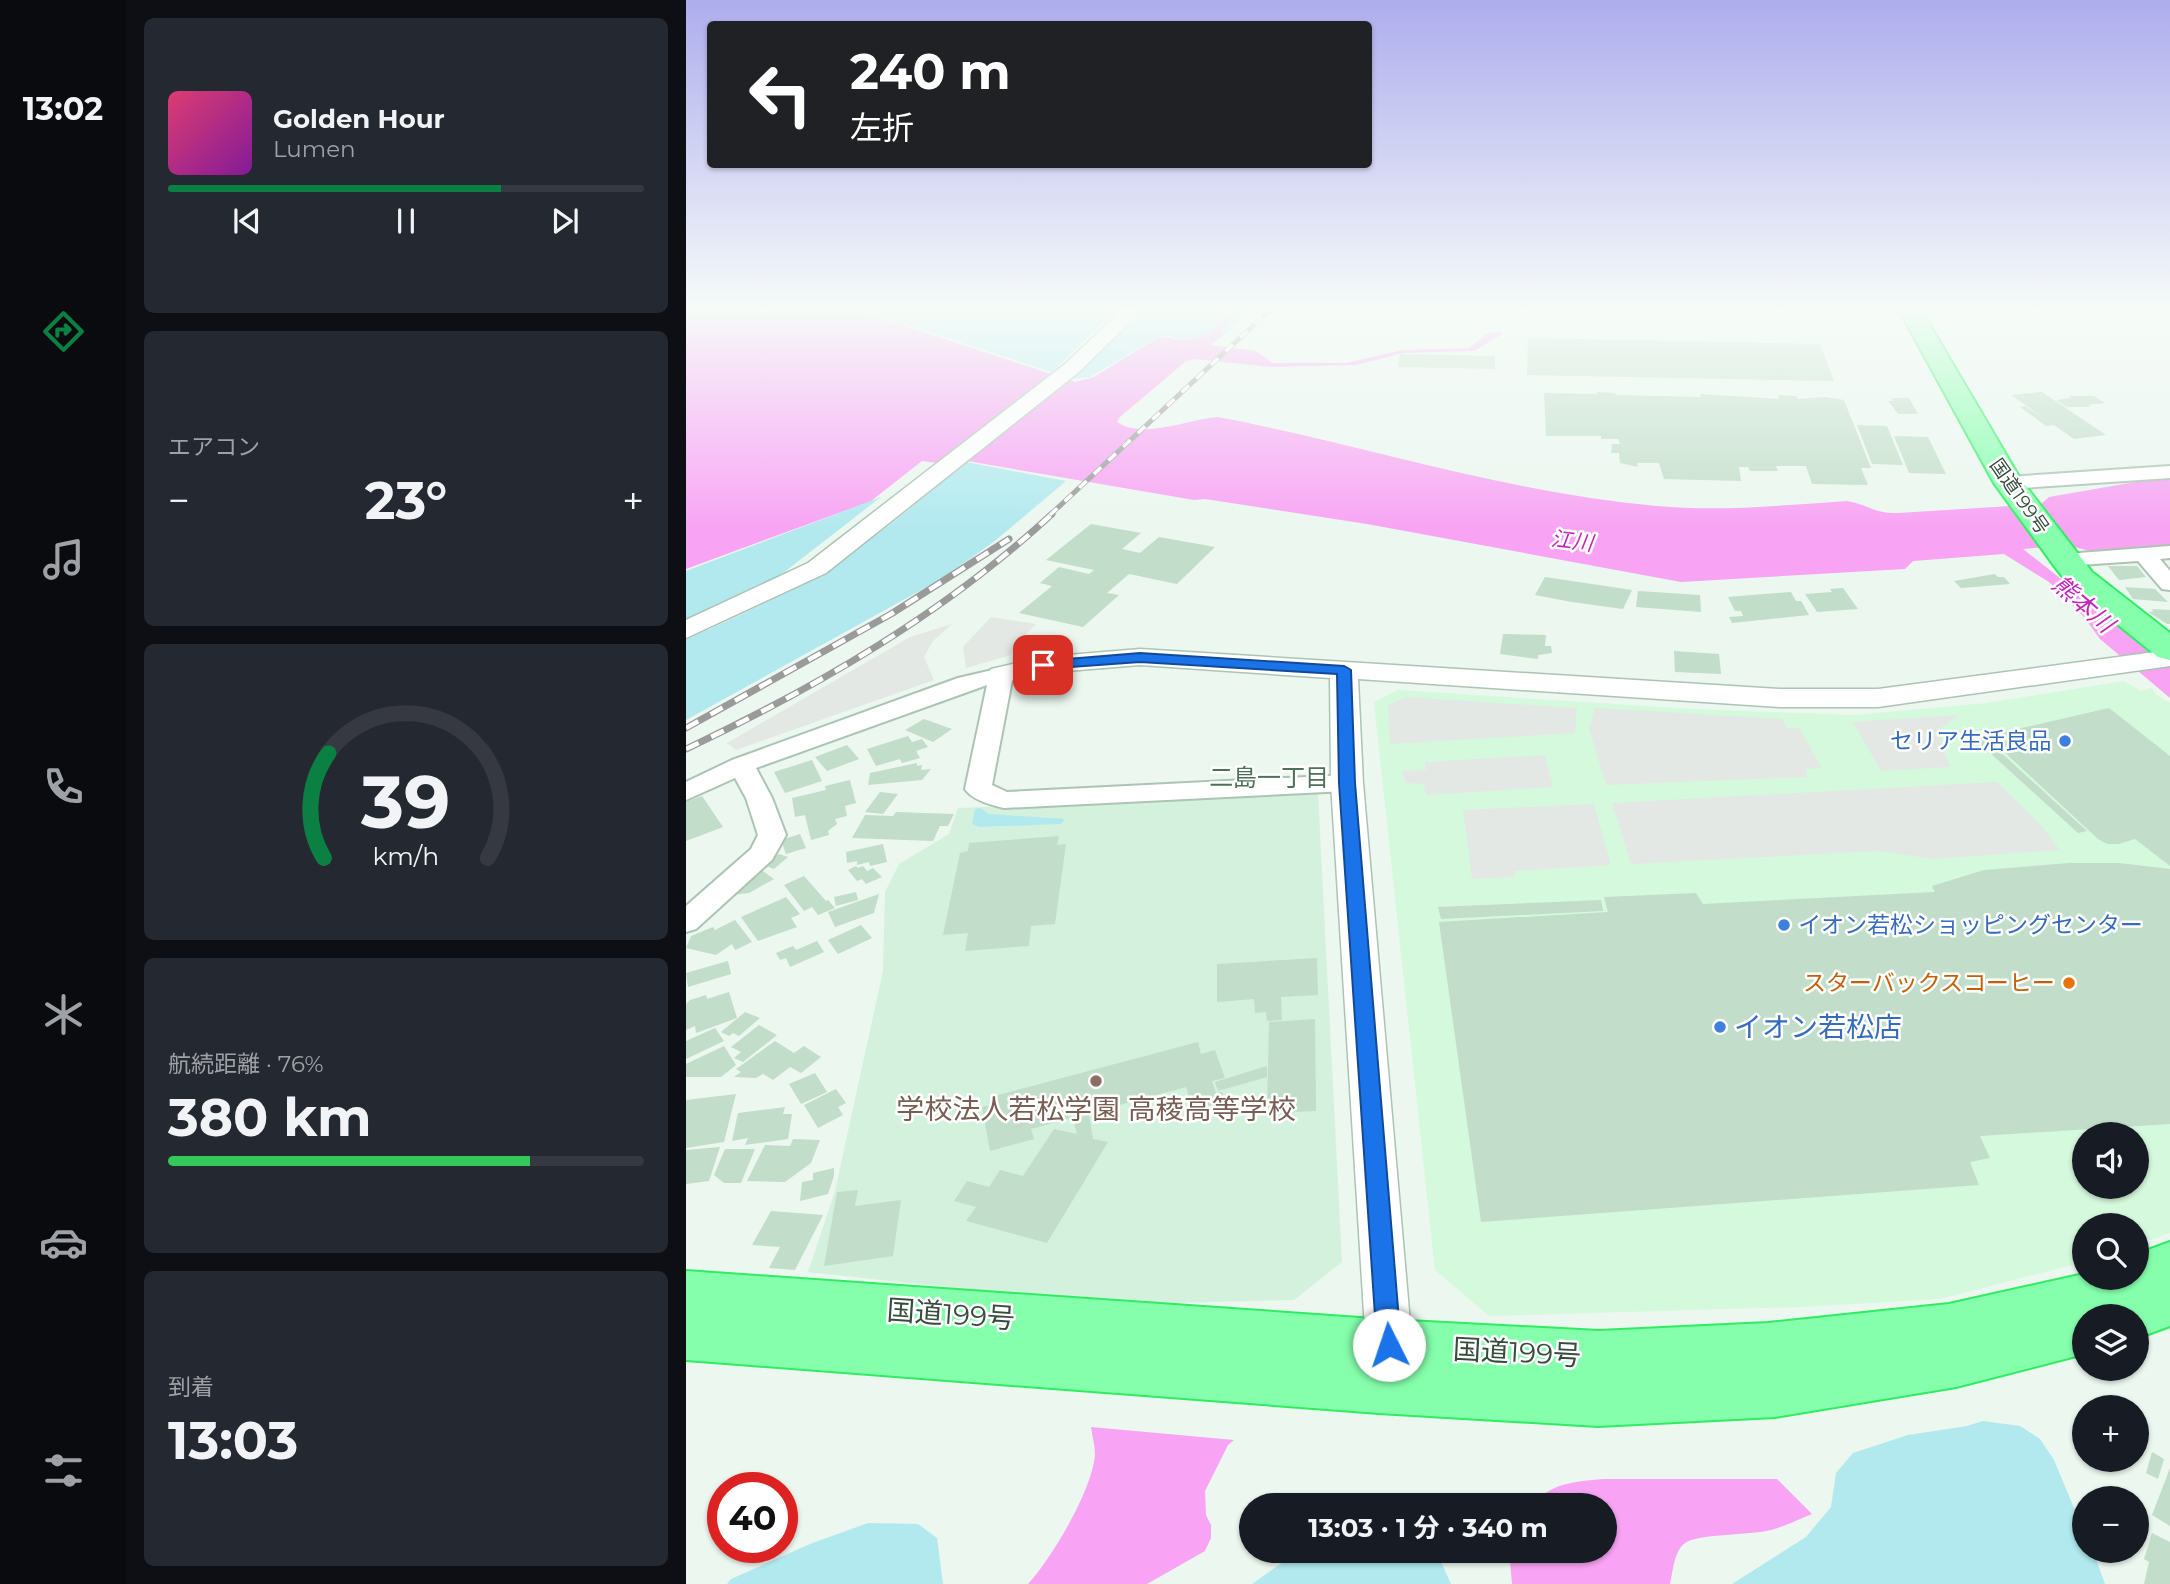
<!DOCTYPE html>
<html lang="ja">
<meta charset="utf-8">
<style>
body{margin:0;font-family:Montserrat,"Noto Sans JP",sans-serif;background:#242831;color:#f1f3f6;height:100vh;display:flex;flex-direction:column;font-size:26px;white-space:nowrap}
*{box-sizing:border-box;margin:0}
p{font-size:23px;color:#9ea1a6}
.icon{flex:none;width:38px;height:38px;fill:none;stroke:currentColor;stroke-width:2;stroke-linecap:round;stroke-linejoin:round}
.map{position:relative;flex:1;overflow:hidden}
.panel{display:flex;flex-direction:column;gap:18px;padding:18px;background:#0d0f14;width:560px}
.panel>*{flex:none}
.guide{position:absolute;left:21px;top:21px;width:665px;height:147px;border-radius:7px;box-shadow:0 2px 5px #0004;background:#202124;color:#fff;overflow:hidden}
.buttons{position:absolute;left:1386px;top:1122px;display:grid;gap:14px}
.buttons a{display:grid;place-items:center;width:77px;height:77px;border-radius:50%;background:#171b24;box-shadow:0 2px 5px #0004;font-size:35px}
.speed{position:absolute;left:21px;top:1472px;display:flex;gap:14px;font-size:35px;font-weight:700;text-align:center}
.speed>*{display:grid;place-content:center;width:91px;height:91px;border-radius:50%;background:#171b24;box-shadow:0 2px 5px #0004;line-height:1}
.speed .limit{border:10px solid #d22;background:#fff;color:#111}
.pin{position:absolute;display:grid;place-items:center;width:60px;height:60px;color:#fff;margin:-30px;border-radius:14px;box-shadow:0 4px 10px #0006}
.me{position:absolute;width:77px;margin:-38px;rotate:356deg;stroke-linejoin:round;filter:drop-shadow(0 0 5px #0008)}
.turn{display:flex;align-items:center;gap:24px;height:147px;padding:0 28px;font-size:32px}
.turn .icon{width:91px;height:91px;stroke-width:2.5}
.turn b{display:block;font-size:49px;line-height:60px}
.big{font-size:52px;font-weight:700;line-height:1.1}
.panel .tile{flex:1;display:flex;flex-direction:column;justify-content:center;gap:10px;min-width:0;padding:0 24px;border-radius:10px;background:#242831}
.panel .dial{align-items:center;gap:0}
.dial svg{height:182px;overflow:visible;fill:none;stroke:#363941;stroke-width:7;stroke-linecap:round;text-anchor:middle}
.dial text{fill:#f1f3f6;stroke:none}
.song{display:flex;align-items:center;gap:21px}
.cover{width:84px;height:84px;border-radius:10px;background:linear-gradient(135deg,hsl(340 70% 55%),hsl(290 70% 35%))}
.played{height:7px;border-radius:4px;background:linear-gradient(90deg,#0b8043 70%,#363941 70%)}
.keys{display:flex;justify-content:space-around;direction:ltr}
.heat{display:flex;justify-content:space-between;align-items:center;font-size:38px;direction:ltr}
.charge{height:10px;border-radius:5px;background:linear-gradient(90deg,#34c759 76%,#363941 0)}
.trip{position:absolute;left:553px;top:1493px;width:378px;height:70px;border-radius:35px;background:#171b24;box-shadow:0 2px 5px #0004;font-weight:700;line-height:70px;text-align:center}
main{display:flex;flex:1;min-height:0}
.tab-bar{display:flex;flex-direction:column;width:126px;justify-content:space-around;align-items:center;background:#090b0e;color:#9ea1a6}
.tab-bar .icon{width:49px;height:49px}
.tab-bar .current{color:#0b8043}
.tab-bar b{font-size:32px;color:#f1f3f6}
.map>svg:first-child{display:block}
</style>
<main>
<nav class="tab-bar">
<b>13:02</b>
<svg class="icon current" aria-label="directions" viewBox="0 0 24 24"><path d="M12 3l9 9-9 9-9-9zM9 14v-3h6M13 9l2 2-2 2"/></svg>
<svg class="icon" aria-label="music" viewBox="0 0 24 24"><path d="M9 18V5l10-2v13"/><circle cx="6" cy="18" r="3"/><circle cx="16" cy="16" r="3"/></svg>
<svg class="icon" aria-label="phone" viewBox="0 0 24 24"><path d="M5 4h4l2 5-3 2q2 4 5 5l2-3 5 2v4C11 20 4 13 5 4z"/></svg>
<svg class="icon" aria-label="climate" viewBox="0 0 24 24"><path d="M12 3v18M4 7l16 10M4 17L20 7"/></svg>
<svg class="icon" aria-label="car" viewBox="0 0 24 24"><path d="M5 17H2v-5l4-1 3-4h7l3 4 3 1v5h-3M9 17h6M6 11h13"/><circle cx="7" cy="17" r="2"/><circle cx="17" cy="17" r="2"/></svg>
<svg class="icon" aria-label="filters" viewBox="0 0 24 24"><path d="M4 7h16M4 17h16"/><circle cx="9" cy="7" r="2"/><circle cx="15" cy="17" r="2"/></svg>
</nav>
<section class="panel">
<div class="tile">
<div class="song"><i class="cover"></i><div><b>Golden Hour</b><p>Lumen</p></div></div>
<div class="played"></div>
<div class="keys"><svg class="icon" aria-label="previous" viewBox="0 0 24 24"><path d="M18 5L8 12l10 7zM5 5v14"/></svg><svg class="icon" aria-label="pause" viewBox="0 0 24 24"><path d="M8 5v14M16 5v14"/></svg><svg class="icon" aria-label="next" viewBox="0 0 24 24"><path d="M6 5l10 7-10 7zM19 5v14"/></svg></div>
</div>
<div class="tile"><p>エアコン</p>
<div class="heat"><a>−</a><b class="big">23°</b><a>+</a></div>
</div>
<div class="tile dial"><svg viewBox="0 0 100 80">
<path d="M14 69A42 42 0 1 1 86 69"/>
<path d="M14 69A42 42 0 0 1 16 23" stroke="#0b8043"/>
<text x="50" y="56" font-size="32" font-weight="700">39</text>
<text x="50" y="72" font-size="11">km/h</text>
</svg></div>
<div class="tile"><p>航続距離 · 76%</p><b class="big">380 km</b><div class="charge"></div></div>
<div class="tile"><p>到着</p><b class="big">13:03</b></div>
</section>
<div class="map">
<svg width="1484" height="1584" viewBox="0 0 1484 1584">
<rect width="100%" height="100%" fill="#ebf7ef"/>
<path fill="#d5f9dd" fill-rule="evenodd" d="M1438,681l17,10 11,-3 5,7 13,8v530l-19,7 -14,-1v-14h-53v37l-144,37 -139,8 -312,9 -54,-46 -61,-568 24,-12 294,19 163,6 132,-12zM1398,1134h53v52h-53z"/>
<path fill="#d4f1de" d="M632,794l24,468 -48,38 -131,3 -63,1 -292,-32 27,-81 48,-220 2,-79 14,-28 50,-30 9,-26z"/>
<path fill="#b1e9ee" d="M174,310h256l-64,62z
M458,310h109l-26,23 -45,7 -13,-5 -13,3 -66,39 -18,2z
M280,462l100,19 -70,59 -53,38 -257,142v-81c52,-22 105,-47 153,-78 45,-29 86,-65 127,-99z
M195,497l-103,80 -92,42v-48z
M294,808l9,6 76,5 -4,5 -82,3 -7,-3 3,-15z
M1297,1421l37,5 20,13 14,21 30,72v18l9,1 12,33h-373l74,-47 25,-30 5,-34 17,-20 55,-18 59,-9z
M182,1523l50,1 19,14 6,46h-216l4,-5 79,-35z
M626,1550l124,1 15,33h-199l41,-29z"/>
<path fill="#e3e8e4" d="M305,617l45,7 -18,18 -7,13 -45,13 -3,-21z
M266,624l-19,17 -9,16 10,23 -198,70 -9,-7 183,-106z
M720,697l171,11 -2,25 -185,11 -2,-39z
M909,708l188,11 3,9h13l23,40 -16,1 1,8 -201,8 -17,-56z
M1273,715l-18,13 1,17 8,22 -69,4 -28,-49z
M859,755l8,32 -127,8 -2,-11 -18,-1 -5,-12 25,-1 -1,-8z
M1311,782l43,42 20,26 -128,9 -52,-8 -249,13 -19,-61z
M908,804l17,61 -96,6 -1,6 -42,2 -9,-69z"/>
<path fill="#f8a3f4" d="M0,310h171l218,72 19,-5 63,-39c13,-3 18,3 28,2 24,-2 32,-15 49,-30h6l-19,20 3,5 -14,10 46,6 17,12h73l56,-13 67,-2 19,-15 13,-1v3l-27,16 -71,2 -47,12 -87,2 -73,-8 -10,2 -66,56 -3,5c27,18 71,-3 101,-5 142,27 290,76 439,89 63,6 127,-1 190,-5 23,4 27,13 52,12l142,-9 8,-7 121,-21v72l-80,3 -24,-6 -43,4 147,116v33l-70,-59 -17,-23 -34,-34 -45,-28 -91,7 -8,8 -224,13 -314,-58 -162,-25 -11,1 -250,-43 -7,6 -15,-2 -51,40 -185,68z
M405,1427l143,13 -6,5 -23,46 1,24 5,10v13l-6,13 -58,33h-119c24,-26 65,-95 67,-130 0,-9 -3,-18 -4,-27z
M917,1479h174l35,35c-15,6 -30,14 -46,17 -19,4 -69,3 -81,12 -11,8 -12,29 -15,41h-158l-2,-23 3,-10 92,-1v-45h-73c20,-23 43,-23 71,-26z"/>
<path fill="#c2ddc9" d="M842,338l292,6 14,37 -307,-6z
M714,354l95,2v13l-97,-2z
M911,392l18,1 1,2 85,2 -1,-3 79,5 -1,-4 18,1 2,3 27,-2 19,3 27,68h-10l7,17 -56,-1 -6,-18h-30l2,5h-28l-2,-4h-9l2,14 -77,-2 -5,-16h-22l1,4 -18,-4 -1,-10h-8l1,-9h8l-2,-5h-17v-3h-55l-2,-43 53,1z
M1356,392l64,43 -32,4 -20,-14 -8,1 -26,-19 5,-1 19,12 -33,-23z
M1383,396h25l11,7 -17,2 3,2h-24l-11,-7 15,-2z
M1206,398h17l9,16h-20l-10,-13h5z
M1171,425l30,1 16,39 -31,-1z
M1208,436l34,1 18,37 -37,-1z
M405,524l50,9 -19,16 18,4 19,-16 56,10 -38,37 -48,-10 -22,19 12,2 -36,32 -64,-14 33,-27 -12,-3 19,-16 30,7 5,-4 -48,-10z
M1422,566h29l9,11 -27,3z
M1309,574l3,3h6l6,7 -49,4 -7,-7z
M859,577l87,13 -9,19 -51,-7 -37,-7z
M1439,587l30,2 13,13 -35,-3z
M1157,588l15,21 -41,3 -12,-18 27,-2 -2,-3z
M952,591l62,4 1,17 -65,-5z
M1105,592l5,9h5l8,14 -77,8 -3,-6 14,-1 -2,-5h-6l-7,-14z
M1465,609l19,1v14h-3l-19,-12 6,-1z
M817,634l43,1 -1,11h6l1,7 -14,2v4l-38,-5z
M988,651l45,3 2,20 -46,-2z
M1423,708l61,48v110l-35,-27 -17,5h-11l-9,-5 -111,-103z
M238,719l28,10 -19,13 -28,-12z
M222,736l4,6 10,-3 6,8 -12,4 4,7 -18,5 -2,-4 -24,7 -9,-17z
M1299,738l102,93 -9,2 -102,-93z
M161,745l12,14 -32,12 -12,-14z
M126,760l10,21 -37,12 -11,-21z
M231,763v3l5,-1 -1,5 10,-1 -9,11 -54,5 2,-12z
M164,780l6,23 -11,3 2,10 -12,3 2,5 -9,7 1,4 -18,5 -6,-25 -10,2 -3,-19 34,-8 -1,-4z
M194,792l18,2 -15,20 -18,-2z
M16,796l21,31 -37,14v-39z
M210,812l58,2 -6,12h-8l-7,15 -81,-3 13,-23 28,1z
M114,834l6,14 -20,6 -5,-14z
M373,836l-2,9 9,-1 -11,80 -24,2 -2,20 -64,5 3,-18 -25,2 17,-82 8,-2 1,-8z
M197,844l4,18 -17,4 -1,-4 -12,3v-4l-10,2 -1,-11z
M93,854l9,3 -14,12 -10,-4z
M1383,863h50l51,6v255l-190,12 10,22 -20,4 9,23 -498,37 -42,-300 169,-10 -4,-15 92,-4 7,11 232,-12 -3,-6 52,-16z
M170,866l2,2 5,-2 4,5 6,-3 9,9 -16,7 -4,-5 -5,2 -9,-11z
M74,869l14,10 -25,14 -16,2z
M118,876l22,25 2,-1 7,8 -17,7 -6,-8 -8,4 -20,-26z
M170,892l2,8 -22,6 -2,-9z
M193,894l-5,19 -39,14 -7,-15z
M100,897l14,17 -9,4 6,9 -39,14 -17,-24z
M915,900l2,11 -162,8 -3,-12z
M49,920l17,22 -17,8 -3,-6 -16,11 -30,-7 5,-12 22,-9 2,3z
M175,925l11,13 -34,16 -10,-14z
M131,941l7,11 -34,15 -4,-9 -6,2 -4,-7 17,-7 3,4z
M631,958l1,37 -37,2 1,23 -15,1 -1,-9 -11,1 -1,-14 -37,3v-38z
M42,961l3,13 -43,13 -2,-14z
M43,992l8,26 -41,15 -1,-7 -9,4v-26l4,-4 16,-5 1,4z
M59,1012l15,6 -21,18 -6,-3 -4,3 -8,-4z
M629,1019l1,92 -49,2 2,-91z
M73,1025l18,10 -34,27 -9,-4 7,-6 -10,-5z
M29,1028l9,13 -38,18v-18z
M89,1041l19,12 10,-7 17,11 -20,16 -11,-6 -17,13 -10,-6 -7,4 -22,-1 7,-5 -5,-3z
M512,1042l3,12 14,-4 10,28 -13,3 4,12 6,-1 4,9 -33,9 -7,-23 -155,42 3,10 -44,12 -8,-44 13,-3 -1,-8z
M38,1046l12,19 -15,12h-35v-13z
M581,1066v11l-49,14 -3,-9z
M129,1073l12,19 -26,12 -12,-20z
M150,1089l10,14 -8,4 5,8 -25,13 -14,-23z
M50,1094l-12,48 -38,6v-48z
M99,1107l-2,7h9l-4,25 -43,6 3,-7 -16,3 6,-28z
M403,1114l4,25 15,3 -61,101 -81,-22 10,-14 -22,-6 13,-20 22,6 11,-17 23,6 31,-47 23,5 -4,-15z
M107,1139l27,1 -9,23 -26,19 -38,-1 18,-36 25,1z
M34,1147l-11,34 -23,3v-34z
M39,1149h30l-14,34h-17l-10,-8z
M148,1168v8l-6,18 -28,7 2,-19 11,-2v-7z
M172,1190l-3,16 46,-6 -8,56 -69,10 13,-74z
M85,1211l52,4 -28,55 -26,-2 11,-21 -28,-2z
M1466,1452l12,7 -6,20 -12,-6z
M1484,1468v58l-18,-11z
M1466,1533l18,9v42h-26l5,-22 -5,-3z"/>
<g fill="none" stroke-linecap="round" stroke-linejoin="round">
<g stroke="#acc4b3" stroke-width="4">
<path id="minor" d="M1484,466v12l-162,11 -10,-6 10,-6z
M1484,546v12l-10,1 10,12v19l-8,-1 -24,-28 -72,5 -7,-2 -3,-4 3,-4 7,-2z
M315,668l8,2 4,5 -21,110 15,7 340,-17 9,2 4,6 -4,6 -9,2 -343,17c-13,-3 -32,-8 -39,-19l22,-104 -231,83 16,30 14,37 -14,25 -76,69 -10,3v-26l65,-57 7,-14 -12,-37 -11,-20 -49,22v-18l46,-22 226,-82z"/>
</g>
<g stroke="#acc4b3" stroke-width="3">
<path id="tertiary" d="M436,310h20l-63,62 -253,201 -140,65v-18l122,-57 257,-199z
M454,649l639,40h99l292,-39v16l-292,41h-99l-421,-28 5,104 49,562 -10,33 -17,6 -17,-6 -7,-15 5,-18 -35,-562 -1,-105 -190,-13 -97,8 -42,10 -10,-2 -4,-6 4,-6 52,-12z"/>
</g>
<g stroke="#2fed62" stroke-width="4">
<path id="trunk" d="M1213,310h22l100,170 71,92 78,61v27l-12,-3 -88,-71 -15,-19 -61,-84z
M1484,1242v84l-33,12v-22h-53v38l-128,33 -181,30 -177,9 -219,-13 -693,-53v-89l703,49 210,11 169,-8 181,-19 135,-30v4h53v-24z"/>
</g>
<use href="#minor" fill="#fff" fill-rule="evenodd"/>
<use href="#tertiary" fill="#fff" fill-rule="evenodd"/>
<use href="#trunk" fill="#85ffac" fill-rule="evenodd"/>
<g stroke="#9a9a9a" stroke-width="5">
<path id="rail-far1" d="M364,515l220,-205"/>
</g>
<g stroke="#9a9a9a" stroke-width="7">
<path id="rail" d="M0,728l205,-114 118,-75
M0,749c131,-62 259,-136 366,-235"/>
</g>
<use href="#rail-far1" stroke="#fff" stroke-width="3.5" stroke-dasharray="10" stroke-linecap="butt"/>
<use href="#rail" stroke="#fff" stroke-width="4.5" stroke-dasharray="14" stroke-linecap="butt"/>
</g>
<linearGradient id="sky" x2="0" y2="1"><stop stop-color="#aeaded"/><stop offset="0.58" stop-color="#f6fbf8"/><stop offset="1" stop-color="#f6fbf8" stop-opacity="0"/></linearGradient>
<rect width="1484" height="532" fill="url(#sky)"/>
<path fill="#1a73e8" stroke="#114b97" stroke-width="2" d="M454,653l204,13 7,4 4,113 46,562 -4,7 -8,4 -9,-4 -3,-7 -38,-562 -2,-109 -197,-12 -97,7 -7,-4 7,-4z"/>
<g fill="#3f7fe0" stroke="#fff" stroke-width="2.5">
<circle cx="1379" cy="741" r="7"/>
<circle cx="1098" cy="925" r="7"/>
<circle cx="1034" cy="1027" r="7"/>
</g>
<circle fill="#e8710a" stroke="#fff" stroke-width="2.5" cx="1383" cy="983" r="7"/>
<circle fill="#8d6e63" stroke="#fff" stroke-width="2.5" cx="410" cy="1081" r="7"/>
<g text-anchor="middle" stroke-width="5" stroke-linejoin="round" paint-order="stroke">
<g font-size="19" fill="#374c3d" stroke="#fff">
<text transform="translate(1334 496) rotate(55)" y="7">国道199号</text>
</g>
<g font-size="21" font-style="italic" fill="#c524bb" stroke="#fff">
<text transform="translate(886 541) rotate(7)" y="7">江川</text>
</g>
<g font-size="23" fill="#366cbe" stroke="#fff" text-anchor="end">
<text x="1365" y="749">セリア生活良品</text>
<text x="1112" y="933" text-anchor="start">イオン若松ショッピングセンター</text>
</g>
<g font-size="23" fill="#c56008" stroke="#fff" text-anchor="end">
<text x="1369" y="991">スターバックスコーヒー</text>
</g>
<g font-size="24" font-style="italic" fill="#c524bb" stroke="#fff">
<text transform="translate(1397 604) rotate(41)" y="8">熊本川</text>
</g>
<g font-size="24" fill="#4e7056" stroke="#fff">
<text x="583" y="786">二島一丁目</text>
</g>
<g font-size="28" fill="#366cbe" stroke="#fff" text-anchor="start">
<text x="1048" y="1037">イオン若松店</text>
</g>
<g font-size="28" fill="#785e54" stroke="#fff">
<text x="410" y="1119">学校法人若松学園 高稜高等学校</text>
</g>
<g font-size="28" fill="#374c3d" stroke="#fff">
<text transform="translate(265 1314) rotate(4)" y="10">国道199号</text>
<text transform="translate(831 1352) rotate(3)" y="10">国道199号</text>
</g>
</g>
</svg>
<div class="buttons">
<a><svg class="icon" aria-label="sound" viewBox="0 0 24 24"><path d="M4 9h4l5-4v14l-5-4H4zM17 9q2 3 0 6"/></svg></a>
<a><svg class="icon" aria-label="search" viewBox="0 0 24 24"><circle cx="10" cy="10" r="6"/><path d="M15 15l6 6"/></svg></a>
<a><svg class="icon" aria-label="layers" viewBox="0 0 24 24"><path d="M12 4l9 5-9 5-9-5zM3 14l9 5 9-5"/></svg></a>
<a>+</a>
<a>−</a>
</div>
<div class="speed"><div class="limit">40</div></div>
<div class="pin" style="left:357px;top:665px;background:#d93025"><svg class="icon" aria-label="arrive" viewBox="0 0 24 24"><path d="M6 21V4h12l-3 4 3 4H6"/></svg></div>
<svg class="me" style="left:703px;top:1345px" viewBox="-20 -20 40 40"><circle r="19" fill="#fff"/><path d="M0-13L10 11 0 6-10 11z" fill="#1a73e8"/></svg>
<div class="trip">13:03 · 1 分 · 340 m</div>
<div class="guide">
<div class="turn"><svg class="icon" aria-label="left" viewBox="0 0 24 24"><path d="M17 20v-9H6M10 6l-5 5 5 5"/></svg><div><b>240 m</b>左折</div></div>
</div>
</div>
</main>
